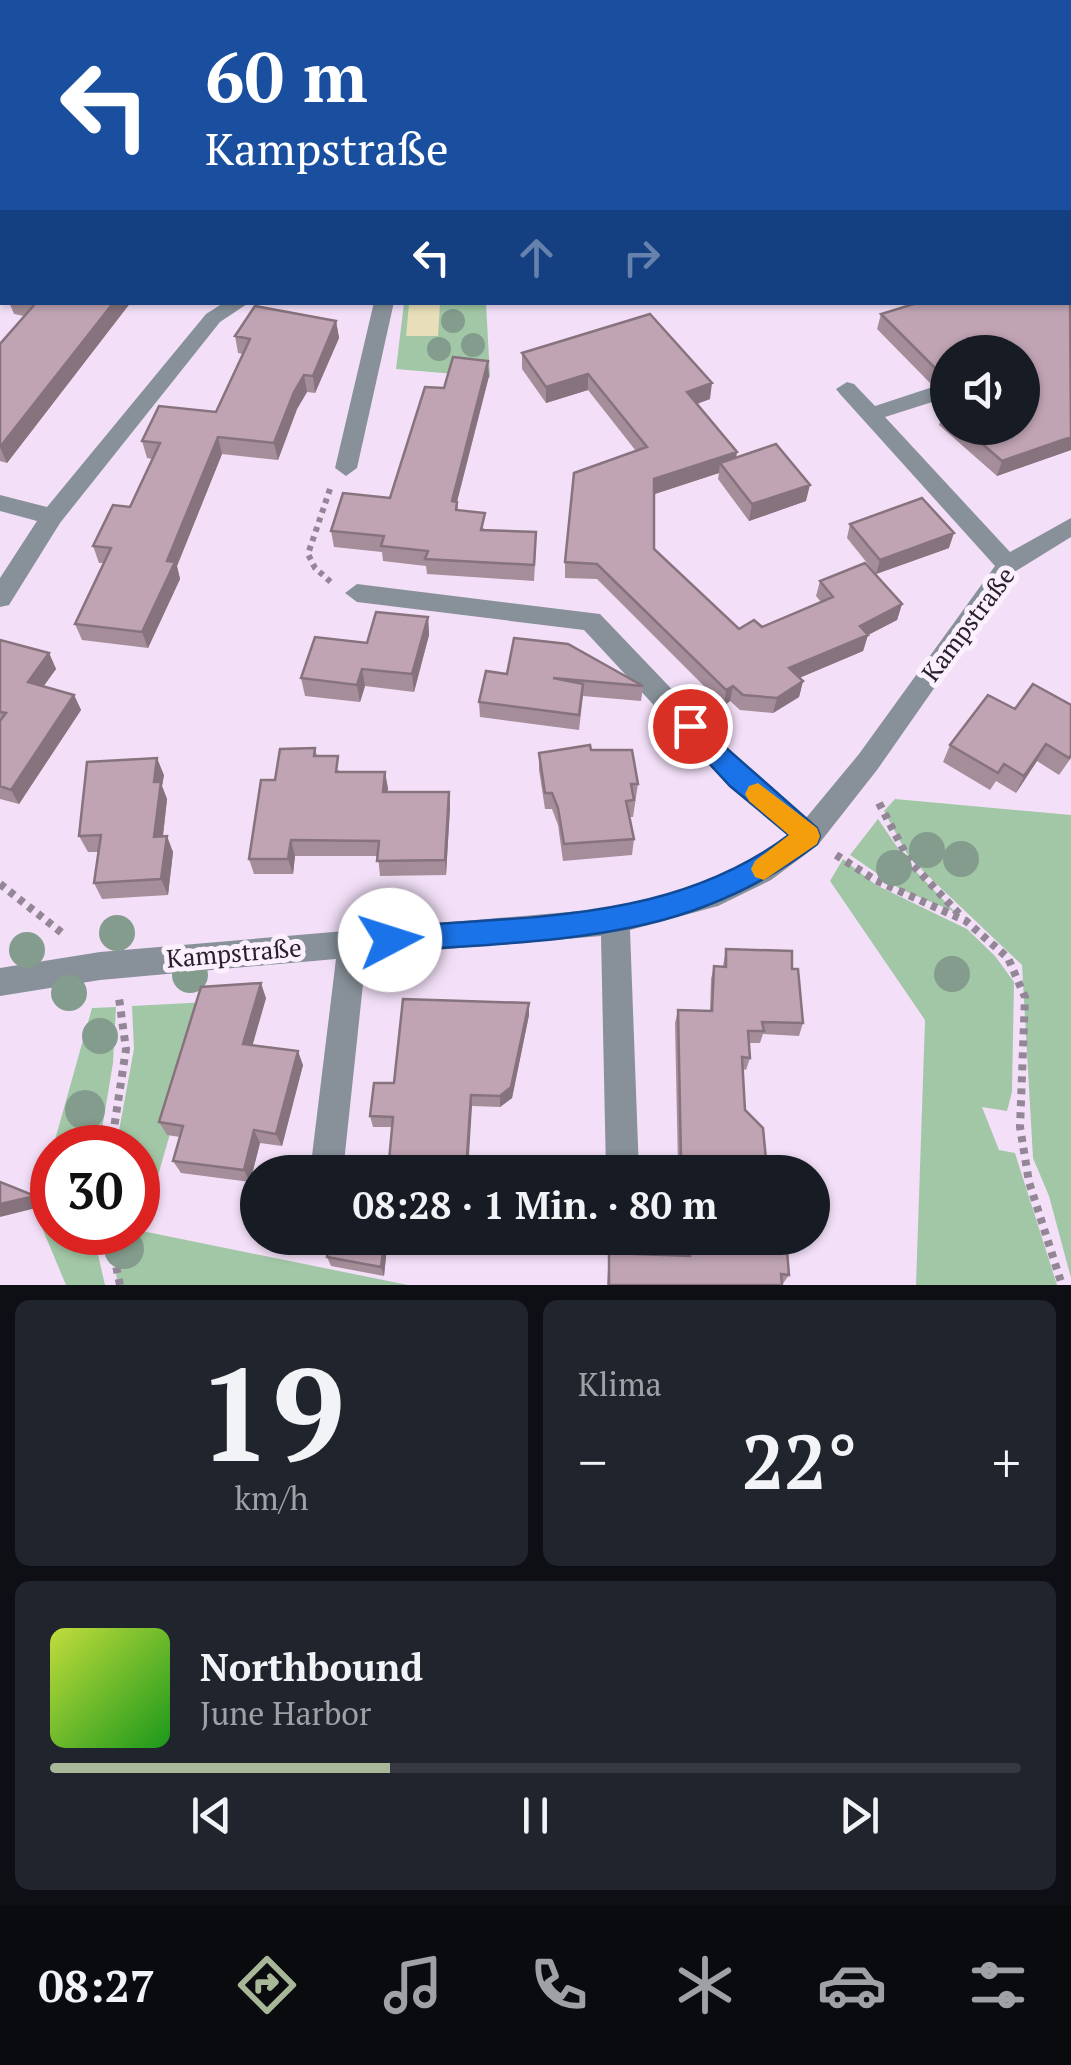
<!DOCTYPE html>
<html lang="de">
<meta charset="utf-8">
<style>
body{margin:0;font-family:"PT Serif",serif;background:#20242c;color:#f1f3f6;height:100vh;display:flex;flex-direction:column;font-size:38px;white-space:nowrap}
*{box-sizing:border-box;margin:0}
p{font-size:32px;color:#9ea1a6}
.icon{flex:none;width:55px;height:55px;fill:none;stroke:currentColor;stroke-width:2;stroke-linecap:round;stroke-linejoin:round}
.map{position:relative;height:1285px;overflow:hidden}
.details{display:flex;flex-direction:column;gap:15px;padding:15px;background:#0d0f14;flex:1}
.details>*{flex:none}
.banner{position:absolute;left:0px;top:0px;width:1072px;height:305px;box-shadow:0 2px 8px #0004;background:#1a4fa0;color:#fff;overflow:hidden}
.fabs{position:absolute;left:930px;top:335px;display:grid;gap:20px}
.fabs a{display:grid;place-items:center;width:110px;height:110px;border-radius:50%;background:#171b24;box-shadow:0 2px 8px #0004;font-size:50px}
.speed{position:absolute;left:30px;top:1125px;display:flex;gap:20px;font-size:50px;font-weight:700;text-align:center}
.speed>*{display:grid;place-content:center;width:130px;height:130px;border-radius:50%;background:#171b24;box-shadow:0 2px 8px #0004;line-height:1}
.speed .limit{border:15px solid #d22;background:#fff;color:#111}
.pin{position:absolute;display:grid;place-items:center;width:85px;height:85px;color:#fff;margin:-42px;border:5px solid #fff;border-radius:50%;box-shadow:0 2px 10px #0007}
.me{position:absolute;width:110px;margin:-55px;rotate:85deg;stroke-linejoin:round;filter:drop-shadow(0 0 8px #0008)}
.turn{display:flex;align-items:center;gap:35px;height:210px;padding:0 40px;font-size:45px}
.turn .icon{width:130px;height:130px;stroke-width:2.5}
.turn b{display:block;font-size:70px;line-height:85px}
.lanes{display:flex;align-items:center;height:95px;padding:0 40px;background:#0003;justify-content:center;gap:50px;direction:ltr}
.lanes .off{opacity:.35}
.big{font-size:75px;font-weight:700;line-height:1.1}
.details .widget{flex:1;display:flex;flex-direction:column;justify-content:center;gap:15px;min-width:0;padding:0 35px;border-radius:15px;background:#20242c}
.details .dial{align-items:center;gap:0}
.dial b{font-size:130px;line-height:1}
.song{display:flex;align-items:center;gap:30px}
.cover{width:120px;height:120px;border-radius:15px;background:linear-gradient(135deg,hsl(70 70% 55%),hsl(120 70% 35%))}
.played{height:10px;border-radius:5px;background:linear-gradient(90deg,#a8b797 35%,#363941 35%)}
.keys{display:flex;justify-content:space-around;direction:ltr}
.heat{display:flex;justify-content:space-between;align-items:center;font-size:55px;direction:ltr}
.details .tiles{flex:1;display:grid;gap:15px;grid-template-columns:1fr 1fr}
.widget:last-child{grid-column:span 2}
.trip{position:absolute;left:240px;top:1155px;width:590px;height:100px;border-radius:50px;background:#171b24;box-shadow:0 2px 8px #0004;font-weight:700;line-height:100px;text-align:center}
.dock{display:flex;height:160px;justify-content:space-around;align-items:center;background:#090b0e;color:#9ea1a6}
.dock .icon{width:70px;height:70px}
.dock .selected{color:#a8b797}
.dock b{font-size:45px;color:#f1f3f6}
.map>svg:first-child{display:block}
</style>
<div class="map">
<svg width="1071" height="1285" viewBox="0 0 1071 1285">
<rect width="100%" height="100%" fill="#f3e0f8"/>
<path fill="#a2c7a6" d="M404,303h82l4,74 -94,-8z
M895,799l176,16v463l-22,-82 -16,-38 -11,-193 -98,-93 -17,-18 -23,-43z
M878,819l30,44 47,49 -55,-23 -50,-34z
M843,859l33,26 91,44 28,27 19,26 -2,110 -5,19 -25,-4 17,43 16,3 42,132h-141l9,-265 -95,-139z
M208,1002l-66,229 266,54h-290l-9,-52 29,-1v-84l-22,-1 18,-98 -2,-43z
M116,1007l-3,56 -14,84h-46l39,-139z
M52,1149v83l41,1 12,52h-39l-31,-74z"/>
<path fill="#e8deb9" d="M409,304h31l-2,32h-32z"/>
<g fill="none" stroke-linecap="round" stroke-linejoin="round">
<path stroke="#938696" stroke-width="4" stroke-dasharray="4 4" stroke-linecap="butt" d="M157,2l18,-2"/>
<path stroke="#938696" stroke-width="6" stroke-dasharray="5 5" stroke-linecap="butt" d="M330,489l-22,65 7,14 17,15"/>
<path stroke="#938696" stroke-width="8" stroke-dasharray="6 6" stroke-linecap="butt" d="M879,803l31,59 52,55
M836,855l39,25 91,41 42,37 17,39 -5,130 9,55 33,103
M0,884l66,52
M111,1148l15,-99 -7,-51
M109,1232l11,53"/>
<path fill="#88919a" fill-rule="evenodd" d="M351,0h16v2h-15z
M0,87h2v10h-2z
M1070,156h1v10h-1z
M225,302h25l-30,20 -160,201 -51,82 -9,2v-29l37,-57 -37,-10v-16l47,12 159,-193z
M374,302h20l-37,166 -11,8 -11,-8z
M847,382l7,2 21,22 73,-24v15l-63,20 125,135 61,-34v19l-55,34 -139,199 -59,75 -47,35 -53,26 -88,24 9,242h-33l-5,-236 -235,20 -23,216h-33l26,-213 -236,21 -100,16v-28l100,-16 515,-44 88,-23 48,-23 36,-27 -58,-49 -145,-156 -227,-28 -12,-9 12,-9 243,30 149,156 57,48 53,-64 136,-188 -155,-172 -4,-5z"/>
</g>
<g fill="#839c8d">
<circle cx="453" cy="321" r="12"/>
<circle cx="473" cy="345" r="12"/>
<circle cx="439" cy="349" r="12"/>
<circle cx="927" cy="850" r="18"/>
<circle cx="961" cy="859" r="18"/>
<circle cx="894" cy="868" r="18"/>
<circle cx="117" cy="933" r="18"/>
<circle cx="27" cy="950" r="18"/>
<circle cx="952" cy="974" r="18"/>
<circle cx="190" cy="975" r="18"/>
<circle cx="69" cy="993" r="18"/>
<circle cx="100" cy="1036" r="18"/>
<circle cx="85" cy="1110" r="20"/>
<circle cx="124" cy="1249" r="20"/>
</g>
<path fill="#a58d9a" d="M2,37v48l-2,1v-48z
M2,198v93h-2v-92z
M1071,301v149l-74,26 -58,-51 5,-15 3,-2 1,-3v23h74l-74,-76 -17,32 -54,-55 4,-15z
M9,302h122l-124,161 -7,-2v-117l24,-28 -10,-2z
M336,321l3,17 -24,55 -8,-1 -10,17 -19,51 -56,-6 -45,112 3,13 -32,69 -66,-8 -7,-16 29,-61h-5l-6,-17 37,-39 22,-48 -5,-1 -5,-17 74,-29 27,-58 -5,-1 -3,-17z
M522,353l188,46 -13,5 40,48 -1,5 70,44 -57,20 -31,-42 1,-6 -65,21v55l85,80 23,-2 59,-25 -5,-6 4,-15 82,23 -5,16 -29,15 -5,16 -64,27 4,3 -4,16 -26,16 -33,-3 -10,-9 -6,5 -127,-127 -32,-1v-16l71,-111 -48,-61 -42,13 -24,-34z
M489,376l-32,126 1,8 28,20 50,17 -2,34 -107,-7 -1,-8 -43,-5 -1,-9 -48,-5 -3,-16 59,-33 54,-110z
M850,524l99,24 -73,26 -29,-36z
M428,617l1,18 -15,57 -49,-6 -5,16 -55,-6 -4,-18 66,-35z
M0,640l49,13 7,16 -13,17 31,9 7,15 -62,94 -19,-5z
M507,674l136,12 -2,15 -58,-5 -4,34 -99,-13 -1,-15z
M988,695l83,63 -12,17 -22,-14 -21,32 -20,-12 -6,9 -47,-28 7,-17z
M315,748l2,8 24,16 47,16 -1,4h62l1,15 -4,68 -66,1 -2,-20h-83l-2,18h-39l-5,-15 26,-79z
M591,750l47,34 -5,33h-4l5,22 -2,16 -69,6 -5,-36 -6,-16h-7l-6,-39v-17z
M164,775l-2,11 5,13 -4,37 10,16 -5,43 -66,4 -8,-16 5,-31h-11l-9,-16z
M726,949l66,20 11,54 -4,13 -36,-2 -3,9h-11l1,15 -4,12 -3,-1 2,41 21,49 15,13h-96v-3l-7,-1 -3,-145 3,-13 32,1 1,-32 3,-13h9z
M266,998l-14,47 51,20 -21,81 -22,-3 -10,39 -69,-9 -8,-12 7,-24 -13,-2 -8,-13z
M529,1015l-17,83 -12,9 -28,-1 -80,21h-19l-3,-11 24,-33z
M329,1238h147v2l-88,-2 -4,38 -53,-10 -4,-9z
M687,1238h99l3,37 -7,10h-175l2,-32 78,3z"/>
<path fill="#86737d" d="M114,302h17l-124,161 -7,-16z
M336,321l3,17 -24,55 -2,-17z
M488,361l1,15 -36,141 -1,-16z
M948,366v14l-17,4 5,-15z
M588,374v16l-42,13v-16z
M304,375l3,17 -10,17 -19,51 -4,-17 20,-51z
M712,383l-2,16 -25,9 2,-16z
M218,437l4,17 -45,112 3,13 -32,69 -6,-16 25,-71z
M1071,437v13l-74,26 5,-15z
M737,452l-3,16 -14,-5 -1,10 -67,22 2,-16z
M810,485l-4,16 -57,20 3,-17z
M954,533l-5,15 -73,26 4,-14z
M902,604l-5,16 -29,15 -5,16 -78,33 4,-16 71,-42z
M428,617l1,18 -15,57 -2,-18z
M49,653l7,16 -20,28 -8,-15z
M362,669l3,17 -5,16 -3,-17z
M803,681l-4,16 -26,16 4,-15z
M733,686l-3,15 -6,5 2,-16z
M74,695l7,15 -62,94 -8,-14z
M1046,744l-9,17 -21,32 8,-17z
M157,758l7,17 -2,11 5,13 -6,54 -7,-16v-55z
M385,772l3,16 -2,20 -3,-16z
M449,792l1,15 -4,68 -1,-15z
M167,836l6,16 -5,43 -7,-16z
M291,840l4,16 -2,18 -5,-15z
M261,983l5,15 -17,60 -6,-14z
M529,1003v12l-17,83 -12,9v-11z
M298,1051l5,14 -21,81 -6,-12z
M471,1095l1,11 -4,66h-2z
M254,1130l6,13 -10,39 -6,-12z
M35,1196l9,10 -44,11v-13z
M385,1238h3l-4,38 -3,-9z"/>
<path fill="#c0a4b3" stroke="#86737d" stroke-width="2.5" d="M384,0h654l2,2h-655z
M1070,29l1,1v58h-1z
M2,37v35h-2v-34z
M0,109l2,1v46l-2,-1z
M2,198v76l-2,1v-76z
M1070,301l1,136 -69,24 -38,-33h58v-76h-74v14l-12,3 -55,-55 39,-12h150z
M27,302h87l-114,145v-103l35,-40z
M255,306l81,15 -23,55 -9,-1 -10,17 -20,51 -56,-6 -51,124 8,1 -33,70 -67,-8 36,-76 -18,-2 20,-41 17,2 30,-64 -18,-2 17,-35 57,6 34,-73 -15,-3z
M650,314l62,69 -25,9 50,60 -83,27v70l85,80 15,-9 8,7 71,-30 -13,-16 45,-18 37,41 -42,22 8,9 -79,33 14,13 -26,17 -34,-3 -10,-9 -7,4 -129,-126 -32,-2 9,-89 73,-26 -59,-73 -42,13 -24,-34z
M453,357l35,4 -36,140 5,1 -1,8 29,3 -4,17 55,2 -2,33 -109,-6 3,-8 -47,-5 3,-10 -53,-5 12,-38 47,5 35,-111 19,1z
M776,444l34,41 -58,19 -32,-41z
M922,498l32,35 -74,27 -30,-36z
M376,612l52,5 -16,57 -50,-5 -5,16 -56,-7 14,-41 52,6z
M514,638l54,6 75,42 -90,-8 30,6 -4,31 -100,-13 7,-31 21,3z
M0,640l49,13 -21,29 46,13 -63,95 -11,-4v-65l6,-8 -6,-1z
M1033,684l38,21v50l-2,3 -23,-14 -22,32 -20,-12 -6,9 -48,-28 38,-50 27,14z
M590,745l1,5h41l6,34h-7l3,16 -8,1 8,38 -70,5 -6,-36 -6,-15h-7l-6,-40z
M315,748l-1,8h24l-2,16h49l-2,20h66l-4,68 -68,1 2,-20 -88,-1 -3,19h-39l12,-79h14l5,-31z
M157,758l-3,24h7l-7,55 13,-1 -6,43 -67,4 7,-48 -22,1 8,-74z
M726,949l66,2v18h6l5,54 -41,-1 2,9h-16l2,27 -8,-1 3,53 18,18 3,31 14,1 1,12h-93l-1,-14h-6l-3,-148 34,1 2,-45 12,1z
M261,983l-18,61 55,7 -22,83 -22,-4 -10,40 -71,-9 10,-35 -24,-4 42,-135z
M403,999l126,4 -18,84 -11,9 -29,-1 -5,77h-78l5,-55 -23,-1 4,-33h20z
M0,1182l35,14 -35,8z
M329,1238h56l-4,29 -54,-10z
M690,1238h96l3,37 -8,-1 1,11h-173v-32l81,3z"/>
<path fill="#1a73e8" stroke="#114b97" stroke-width="2.5" d="M690,716l127,112 3,8 -3,8c-134,102 -267,94 -427,108l-9,-4 -4,-8 4,-9 9,-4c139,-11 282,-5 399,-92l-59,-49 -49,-53 -3,-7z"/>
<path fill="#f59e0b" d="M758,783l59,45 3,8 -3,8 -53,36 -9,-3 -4,-8 4,-8 34,-26 -40,-34 -4,-7 4,-8z"/>
<g text-anchor="middle" stroke-width="10" stroke-linejoin="round" paint-order="stroke">
<g font-size="25" fill="#28212a" stroke="#fcf0ff">
<text transform="translate(968 624) rotate(-53)" y="9">Kampstraße</text>
<text transform="translate(234 953) rotate(-5)" y="9">Kampstraße</text>
</g>
</g>
</svg>
<div class="fabs">
<a><svg class="icon" aria-label="sound" viewBox="0 0 24 24"><path d="M4 9h4l5-4v14l-5-4H4zM17 9q2 3 0 6"/></svg></a>
</div>
<div class="speed"><div class="limit">30</div></div>
<div class="pin" style="left:690px;top:726px;background:#d93025"><svg class="icon" aria-label="arrive" viewBox="0 0 24 24"><path d="M6 21V4h12l-3 4 3 4H6"/></svg></div>
<svg class="me" style="left:390px;top:940px" viewBox="-20 -20 40 40"><circle r="19" fill="#fff"/><path d="M0-13L10 11 0 6-10 11z" fill="#1a73e8"/></svg>
<div class="trip">08:28 · 1 Min. · 80 m</div>
<div class="banner">
<div class="turn"><svg class="icon" aria-label="left" viewBox="0 0 24 24"><path d="M17 20v-9H6M10 6l-5 5 5 5"/></svg><div><b>60 m</b>Kampstraße</div></div>
<div class="lanes"><svg class="icon" aria-label="left" viewBox="0 0 24 24"><path d="M17 20v-9H6M10 6l-5 5 5 5"/></svg><svg class="icon off" aria-label="ahead" viewBox="0 0 24 24"><path d="M12 20V5M6 11l6-6 6 6"/></svg><svg class="icon off" aria-label="right" viewBox="0 0 24 24"><path d="M7 20v-9h11M14 6l5 5-5 5"/></svg></div>
</div>
</div>
<section class="details">
<div class="tiles">
<div class="widget dial"><b>19</b><p>km/h</p></div>
<div class="widget"><p>Klima</p>
<div class="heat"><a>−</a><b class="big">22°</b><a>+</a></div>
</div>
<div class="widget">
<div class="song"><i class="cover"></i><div><b>Northbound</b><p>June Harbor</p></div></div>
<div class="played"></div>
<div class="keys"><svg class="icon" aria-label="previous" viewBox="0 0 24 24"><path d="M18 5L8 12l10 7zM5 5v14"/></svg><svg class="icon" aria-label="pause" viewBox="0 0 24 24"><path d="M8 5v14M16 5v14"/></svg><svg class="icon" aria-label="next" viewBox="0 0 24 24"><path d="M6 5l10 7-10 7zM19 5v14"/></svg></div>
</div>
</div>
</section>
<nav class="dock">
<b>08:27</b>
<svg class="icon selected" aria-label="directions" viewBox="0 0 24 24"><path d="M12 3l9 9-9 9-9-9zM9 14v-3h6M13 9l2 2-2 2"/></svg>
<svg class="icon" aria-label="music" viewBox="0 0 24 24"><path d="M9 18V5l10-2v13"/><circle cx="6" cy="18" r="3"/><circle cx="16" cy="16" r="3"/></svg>
<svg class="icon" aria-label="phone" viewBox="0 0 24 24"><path d="M5 4h4l2 5-3 2q2 4 5 5l2-3 5 2v4C11 20 4 13 5 4z"/></svg>
<svg class="icon" aria-label="climate" viewBox="0 0 24 24"><path d="M12 3v18M4 7l16 10M4 17L20 7"/></svg>
<svg class="icon" aria-label="car" viewBox="0 0 24 24"><path d="M5 17H2v-5l4-1 3-4h7l3 4 3 1v5h-3M9 17h6M6 11h13"/><circle cx="7" cy="17" r="2"/><circle cx="17" cy="17" r="2"/></svg>
<svg class="icon" aria-label="filters" viewBox="0 0 24 24"><path d="M4 7h16M4 17h16"/><circle cx="9" cy="7" r="2"/><circle cx="15" cy="17" r="2"/></svg>
</nav>
